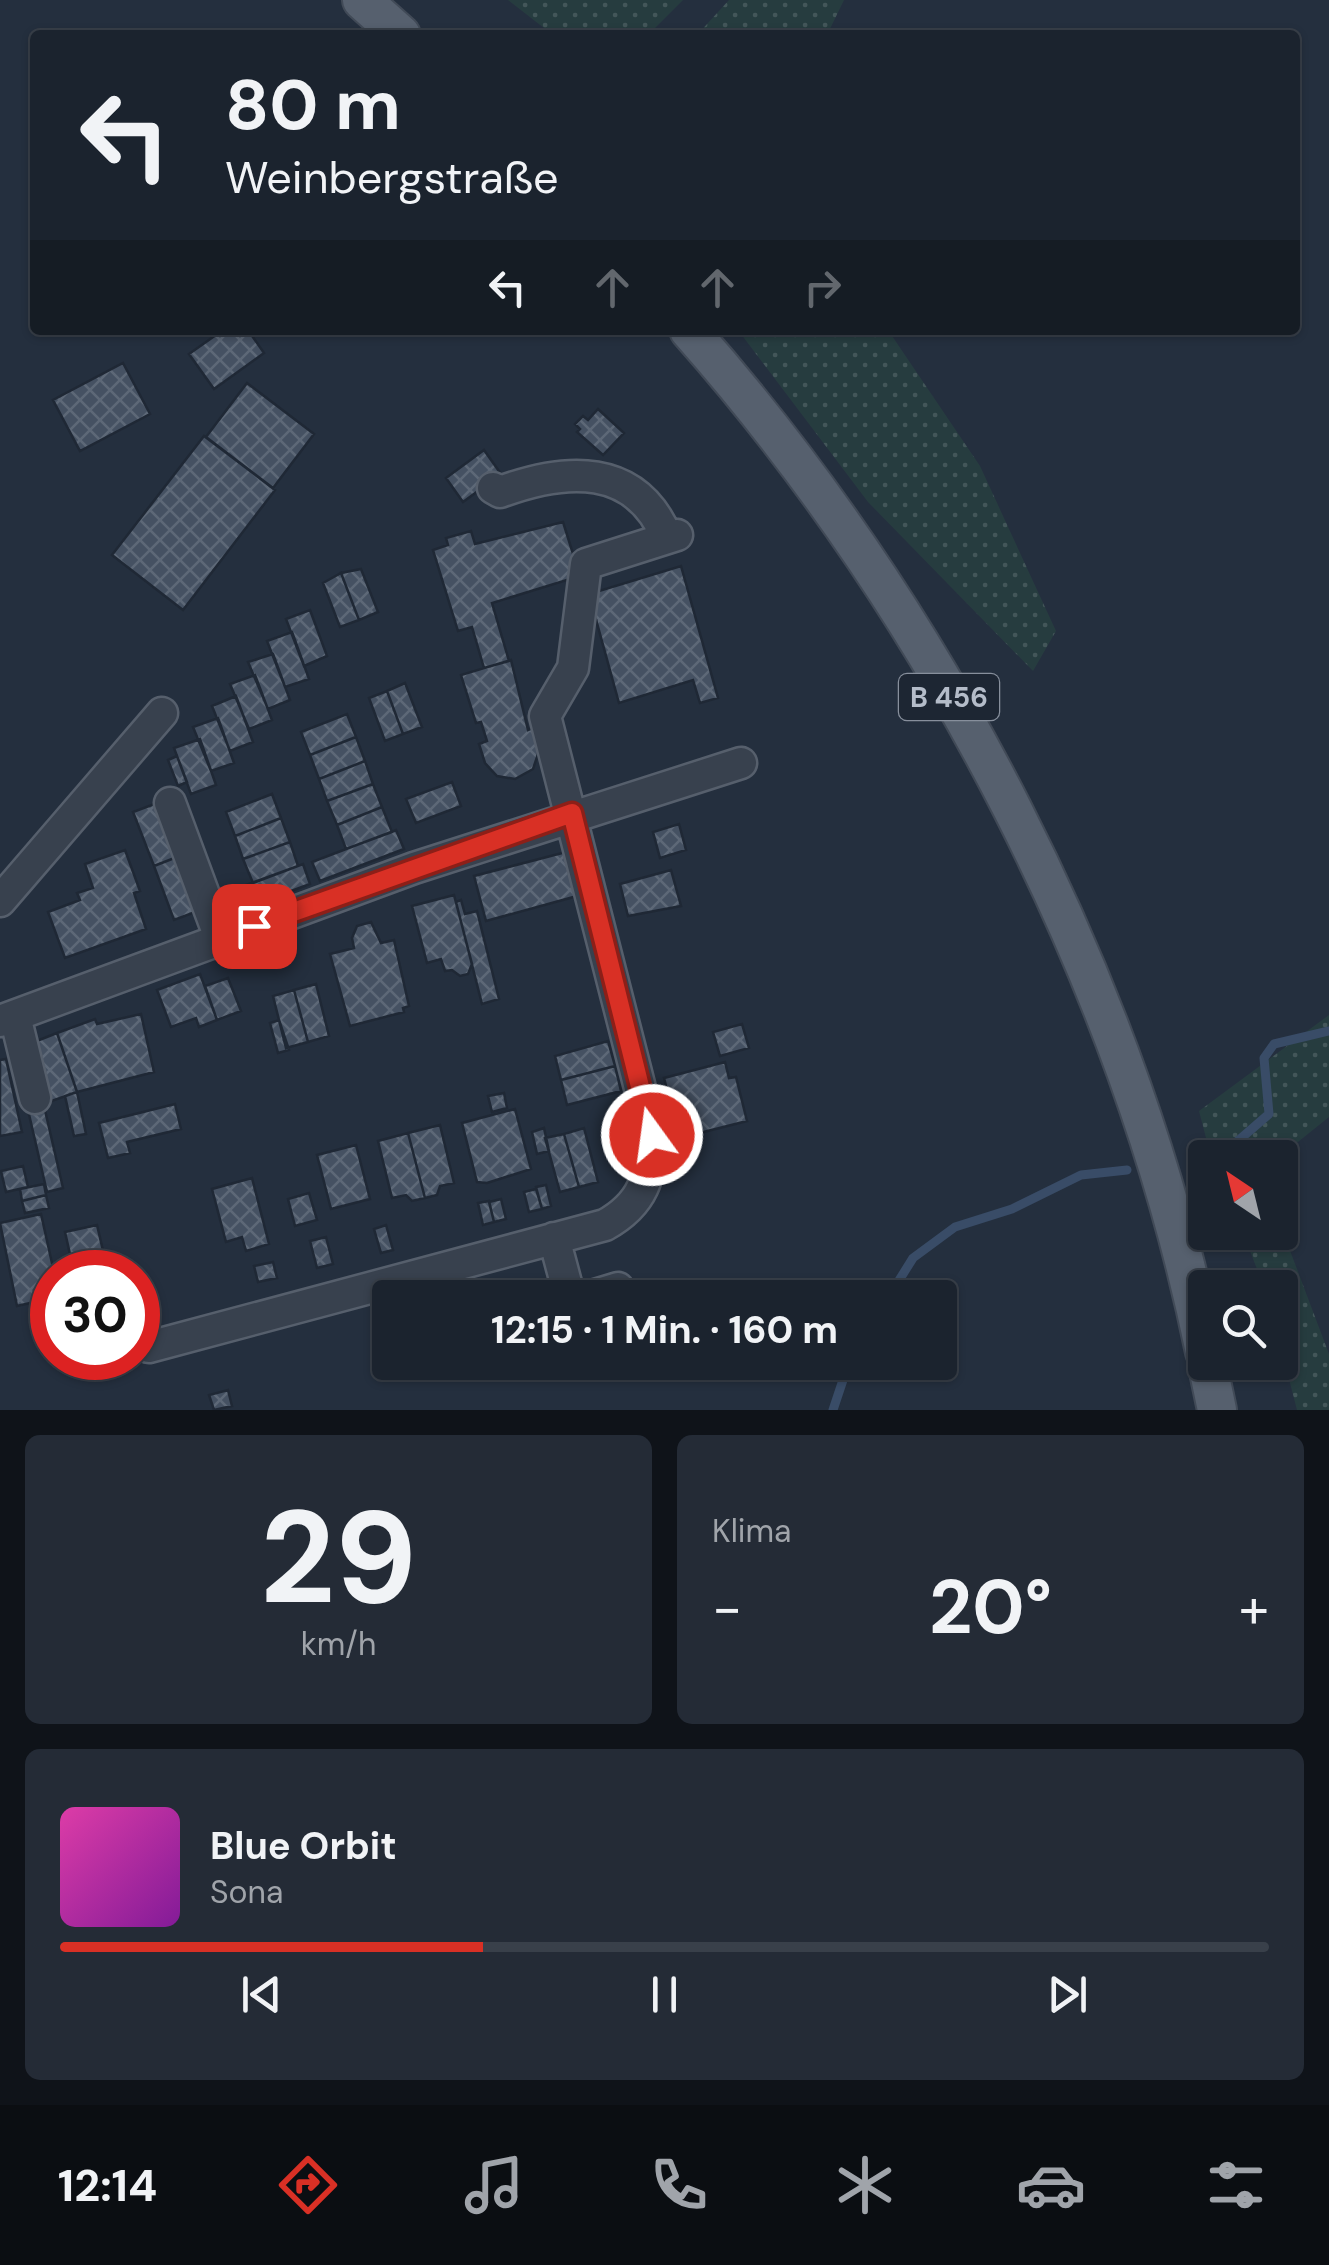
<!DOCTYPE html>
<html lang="de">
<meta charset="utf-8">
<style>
body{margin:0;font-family:"DM Sans",sans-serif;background:#242b36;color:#f1f3f6;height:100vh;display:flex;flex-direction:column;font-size:38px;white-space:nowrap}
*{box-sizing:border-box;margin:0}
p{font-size:32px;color:#a0a4aa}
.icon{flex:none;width:55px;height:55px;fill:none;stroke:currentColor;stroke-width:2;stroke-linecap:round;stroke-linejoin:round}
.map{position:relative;height:1410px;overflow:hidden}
.side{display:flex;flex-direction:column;gap:25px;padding:25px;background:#0f1319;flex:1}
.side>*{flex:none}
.guide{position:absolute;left:30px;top:30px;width:1270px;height:305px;border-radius:10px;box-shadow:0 2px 8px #0004,0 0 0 2px #39404a;background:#1b232e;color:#f1f3f6;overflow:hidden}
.needle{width:65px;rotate:325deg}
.controls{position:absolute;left:1188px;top:1140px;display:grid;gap:20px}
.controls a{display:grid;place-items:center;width:110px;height:110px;border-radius:10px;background:#1b232e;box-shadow:0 2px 8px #0004,0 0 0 2px #39404a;font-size:50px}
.speed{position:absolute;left:30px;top:1250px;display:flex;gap:20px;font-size:50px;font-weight:700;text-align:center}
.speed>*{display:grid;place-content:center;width:130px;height:130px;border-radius:50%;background:#1b232e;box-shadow:0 2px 8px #0004,0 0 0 2px #39404a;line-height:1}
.speed .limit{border:15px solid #d22;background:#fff;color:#111}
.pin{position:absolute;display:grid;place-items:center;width:85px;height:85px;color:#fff;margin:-42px;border-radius:20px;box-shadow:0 5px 15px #0006}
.me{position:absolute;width:110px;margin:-55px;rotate:346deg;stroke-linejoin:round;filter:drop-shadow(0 0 8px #0008)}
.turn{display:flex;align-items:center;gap:35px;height:210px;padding:0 30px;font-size:45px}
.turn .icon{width:130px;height:130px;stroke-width:2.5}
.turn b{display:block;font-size:70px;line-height:85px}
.lanes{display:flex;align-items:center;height:95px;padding:0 30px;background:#0003;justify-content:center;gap:50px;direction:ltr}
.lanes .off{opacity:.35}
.big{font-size:75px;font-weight:700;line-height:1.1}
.side .widget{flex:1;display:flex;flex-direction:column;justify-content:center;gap:15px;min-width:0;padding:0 35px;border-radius:15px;background:#242b36}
.side .dial{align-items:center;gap:0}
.dial b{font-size:130px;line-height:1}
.song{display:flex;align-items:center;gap:30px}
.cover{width:120px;height:120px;border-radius:15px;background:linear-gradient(135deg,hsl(320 70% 55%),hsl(290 70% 35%))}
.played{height:10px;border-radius:5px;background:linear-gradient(90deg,#d93025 35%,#39404a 35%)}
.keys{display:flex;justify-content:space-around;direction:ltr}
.heat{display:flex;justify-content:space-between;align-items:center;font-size:55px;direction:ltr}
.side .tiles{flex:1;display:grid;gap:25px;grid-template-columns:1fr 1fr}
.widget:last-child{grid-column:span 2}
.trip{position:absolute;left:372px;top:1280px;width:585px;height:100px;border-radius:10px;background:#1b232e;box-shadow:0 2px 8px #0004,0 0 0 2px #39404a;font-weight:700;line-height:100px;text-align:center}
.tab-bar{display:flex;height:160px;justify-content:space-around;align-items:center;background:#0b0e12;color:#a0a4aa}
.tab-bar .icon{width:70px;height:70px}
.tab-bar .selected{color:#d93025}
.tab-bar b{font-size:45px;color:#f1f3f6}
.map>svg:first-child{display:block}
</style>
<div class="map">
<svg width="1329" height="1410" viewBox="0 0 1329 1410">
<defs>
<pattern id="grass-dots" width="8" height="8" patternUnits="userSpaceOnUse" patternTransform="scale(2.5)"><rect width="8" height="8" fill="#263c3f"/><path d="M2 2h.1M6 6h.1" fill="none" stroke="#435659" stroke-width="1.8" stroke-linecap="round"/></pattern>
<pattern id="building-cross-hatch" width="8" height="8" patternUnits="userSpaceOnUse" patternTransform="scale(2.5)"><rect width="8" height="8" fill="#455162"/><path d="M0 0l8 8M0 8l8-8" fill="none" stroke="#5d6877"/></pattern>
</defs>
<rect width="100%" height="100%" fill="#242f3e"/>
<path fill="url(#grass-dots)" d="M508,0h175l-35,35h-95z
M729,0h115l-17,35h-130z
M738,330h150l92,136 76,165 -23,40 -165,-169z
M1329,1015v102l-46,37 -3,8v-4l-69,-1 -12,-46z
M1280,1224l49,130v56h-32l-17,-66v-56l-16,-1 -21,-54 37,-1z"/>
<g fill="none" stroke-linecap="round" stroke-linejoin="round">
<path stroke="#394c67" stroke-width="9" d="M1211,1154l13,-1 45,-39 -5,-56 10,-14 55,-13
M888,1298l25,-40 42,-31 57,-18 69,-34 46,-5
M833,1410l16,-48"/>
</g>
<path fill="url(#building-cross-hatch)" stroke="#1f2835" stroke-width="2.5" d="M223,330h25l16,23 -50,36 -25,-35z
M123,363l27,51 -70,37 -27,-51z
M247,383l67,51 -41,54 -67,-51z
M598,409l26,24 -21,22 -26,-23 3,-3 -5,-5 8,-8 5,4z
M204,436l71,54 -92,120 -71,-55z
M484,450l17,24 -38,28 -17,-24z
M563,522l17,54 -88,27 17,58 -25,7 -12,-41 -14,4 -25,-81 15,-5 -2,-7 25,-7 4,13z
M681,566l37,132 -18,5 -7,-23 -74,23 -30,-109z
M361,569l17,43 -19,8 -18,-47z
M341,573l18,47 -19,7 -17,-44z
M310,610l17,46 -23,10 -18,-47z
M292,632l17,47 -24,8 -18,-46z
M273,654l17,46 -22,9 -20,-47z
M511,660l17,70 7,-3 5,21 -7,21 -18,10 -18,-3 -12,-13 -6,-19 8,-3 -6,-19 -5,1 -15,-48z
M255,675l17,45 -23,9 -19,-45z
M405,683l17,44 -19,7 -16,-43z
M387,691l16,43 -18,7 -16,-43z
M236,696l17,46 -23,9 -18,-45z
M347,714l9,23 -46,18 -9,-23z
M218,718l16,45 -23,8 -18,-44z
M356,737l9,24 -46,18 -9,-24z
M200,739l16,46 -25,9 -17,-46z
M177,756l10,26 -9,4 -10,-26z
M365,761l8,23 -46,17 -8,-22z
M452,782l9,24 -45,17 -10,-24z
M373,784l9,23 -45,18 -10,-24z
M272,794l9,24 -46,18 -9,-24z
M157,803l20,54 -23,9 -21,-54z
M382,807l10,25 -46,17 -9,-24z
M281,818l9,24 -47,17 -8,-23z
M679,824l7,26 -26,8 -7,-26z
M396,830l8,19 -84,32 -8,-19z
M290,842l8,24 -45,17 -10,-24z
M125,850l15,41 -6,2 12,36 -81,29 -17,-46 32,-12 -3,-7 16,-5 -8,-24z
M566,852l11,44 -91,25 -12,-45z
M177,857l21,54 -24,9 -20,-54z
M303,864l7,20 -75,28 -8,-20z
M671,870l10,36 -53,10 -8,-32z
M454,895l18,69 -4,10 -8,2 -8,-6 -7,1 -4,-12 -14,4 -15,-57z
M461,900l4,14 12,-3 22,88 -17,5 -26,-102z
M371,922l10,21 13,-3 15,66 -6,2 1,4 -54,14 -20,-72 24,-6 -2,-10 5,-12z
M200,974l17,46 -18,7 -3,-9 -25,9 -14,-37z
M228,978l13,33 -24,9 -12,-34z
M316,984l13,52 -21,6 -14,-52z
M294,990l14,52 -22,6 -13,-52z
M141,1014l13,58 -77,20 -20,-59 38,-14 2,5z
M279,1020l10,30 -11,3 -8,-30z
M742,1024l7,24 -29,8 -7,-24z
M57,1033l20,59 -31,11 -22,-57z
M608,1041l7,25 -54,14 -6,-24z
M6,1059l16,73 -22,4v-76z
M725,1062l4,16 7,-1 11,44 -67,17 -16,-60z
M615,1066l6,25 -54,14 -6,-25z
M77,1092l9,42 -12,2 -9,-40z
M504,1093l3,15 -15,4 -4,-16z
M175,1104l6,25 -54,13 3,11 -22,5 -9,-35z
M44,1106l19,82 -16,4 -19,-82z
M515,1109l16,60 -44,14 -10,-1 -15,-59z
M440,1125l14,58 -14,3 -3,9 -12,3 -17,-65z
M544,1128l5,23 -12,3 -5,-22z
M584,1128l14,54 -19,5 -15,-53z
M408,1133l17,65 -13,3 -6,-6 -14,3 -14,-57z
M564,1134l15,53 -19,5 -15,-54z
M356,1145l14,54 -39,10 -14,-54z
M23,1166l5,21 -22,5 -5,-21z
M252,1178l17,66 -23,7 -4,-14 -16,5 -14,-53z
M44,1184l2,11 -24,6 -2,-12z
M546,1185l5,21 -9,3 -6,-22z
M536,1189l6,20 -13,3 -5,-20z
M309,1193l8,27 -22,6 -7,-27z
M46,1195l3,13 -24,5 -3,-12z
M501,1199l5,20 -12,3 -5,-20z
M489,1201l5,21 -11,3 -5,-22z
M41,1214l13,58 -2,26 -35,8 -17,-83z
M97,1225l11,47h-34l-9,-40z
M386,1225l7,25 -12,3 -7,-24z
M326,1237l7,27 -16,4 -7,-27z
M273,1262l4,16 -19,4 -4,-16z
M83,1358h27l2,10 -25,7z
M228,1390l4,16 -18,4 -5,-15z"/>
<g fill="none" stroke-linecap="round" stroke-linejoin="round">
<g stroke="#565f6c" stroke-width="35">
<path id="minor" d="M493,488l7,4c65,-24 136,-30 167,46
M170,803l50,135
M0,901l162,-188
M15,1016l20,82
M0,1021l414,-153 327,-105
M554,1238l16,60
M585,1298l33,-10
M149,1347l456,-122c38,-21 46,-48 47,-90l-107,-419 28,-48 13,-104 91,-29"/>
</g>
<g stroke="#414a57" stroke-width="42">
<path id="major" d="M362,0l39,35
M689,330c249,282 441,654 516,1022
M1207,1362l10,48"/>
</g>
<use href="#minor" stroke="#38414e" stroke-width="30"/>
<use href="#major" stroke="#56606e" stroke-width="38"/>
</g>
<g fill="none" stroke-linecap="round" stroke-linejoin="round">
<g stroke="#8d1f18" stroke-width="25">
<path id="route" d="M254,926l318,-113 80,322"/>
</g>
<use href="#route" stroke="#d93025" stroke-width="18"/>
</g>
<g text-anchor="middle" stroke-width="8" stroke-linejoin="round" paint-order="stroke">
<rect fill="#1d2633" stroke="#878f9c" stroke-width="2.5" x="899" y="674" width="100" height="46" rx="8"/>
<g font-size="28" font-weight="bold" fill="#b4bcc9">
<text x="949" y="707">B 456</text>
</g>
</g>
</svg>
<div class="controls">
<a><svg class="needle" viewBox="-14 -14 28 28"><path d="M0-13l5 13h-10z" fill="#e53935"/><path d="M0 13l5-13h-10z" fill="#a0a4aa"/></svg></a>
<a><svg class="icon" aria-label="search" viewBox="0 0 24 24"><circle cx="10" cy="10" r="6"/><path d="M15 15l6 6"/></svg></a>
</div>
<div class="speed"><div class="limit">30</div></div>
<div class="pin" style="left:254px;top:926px;background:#d93025"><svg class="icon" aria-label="arrive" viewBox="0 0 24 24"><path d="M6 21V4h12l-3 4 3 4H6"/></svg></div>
<svg class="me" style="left:652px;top:1135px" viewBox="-20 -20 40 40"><circle r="17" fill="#d93025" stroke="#fff" stroke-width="3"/><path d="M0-11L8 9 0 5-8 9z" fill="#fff"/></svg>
<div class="trip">12:15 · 1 Min. · 160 m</div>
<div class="guide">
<div class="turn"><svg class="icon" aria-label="left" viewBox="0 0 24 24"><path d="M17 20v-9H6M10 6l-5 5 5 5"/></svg><div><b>80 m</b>Weinbergstraße</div></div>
<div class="lanes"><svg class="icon" aria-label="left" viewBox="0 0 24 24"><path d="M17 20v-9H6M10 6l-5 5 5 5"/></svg><svg class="icon off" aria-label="ahead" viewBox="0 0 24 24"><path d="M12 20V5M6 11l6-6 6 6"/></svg><svg class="icon off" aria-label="ahead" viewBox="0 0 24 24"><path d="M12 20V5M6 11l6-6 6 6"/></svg><svg class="icon off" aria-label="right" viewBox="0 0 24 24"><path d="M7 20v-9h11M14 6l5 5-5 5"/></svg></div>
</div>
</div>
<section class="side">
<div class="tiles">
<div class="widget dial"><b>29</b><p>km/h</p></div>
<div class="widget"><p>Klima</p>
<div class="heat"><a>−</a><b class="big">20°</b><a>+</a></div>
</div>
<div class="widget">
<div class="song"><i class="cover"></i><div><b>Blue Orbit</b><p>Sona</p></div></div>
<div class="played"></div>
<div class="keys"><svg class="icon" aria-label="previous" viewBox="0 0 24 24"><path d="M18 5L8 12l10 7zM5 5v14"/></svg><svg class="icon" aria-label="pause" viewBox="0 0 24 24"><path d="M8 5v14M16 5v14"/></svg><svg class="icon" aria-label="next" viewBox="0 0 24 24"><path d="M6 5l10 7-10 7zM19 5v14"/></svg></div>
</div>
</div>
</section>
<nav class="tab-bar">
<b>12:14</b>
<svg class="icon selected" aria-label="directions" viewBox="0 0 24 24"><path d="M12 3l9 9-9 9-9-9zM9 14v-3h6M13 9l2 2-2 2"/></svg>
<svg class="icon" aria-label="music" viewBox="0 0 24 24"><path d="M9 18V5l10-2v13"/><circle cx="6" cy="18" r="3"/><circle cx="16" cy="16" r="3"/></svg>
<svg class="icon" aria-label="phone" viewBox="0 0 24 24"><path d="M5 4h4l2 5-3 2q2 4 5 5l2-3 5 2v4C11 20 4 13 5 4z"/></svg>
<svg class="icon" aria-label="climate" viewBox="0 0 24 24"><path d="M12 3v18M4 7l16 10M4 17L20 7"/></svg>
<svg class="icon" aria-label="car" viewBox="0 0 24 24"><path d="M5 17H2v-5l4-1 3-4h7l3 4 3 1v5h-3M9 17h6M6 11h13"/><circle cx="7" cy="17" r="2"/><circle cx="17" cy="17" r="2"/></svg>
<svg class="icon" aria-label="filters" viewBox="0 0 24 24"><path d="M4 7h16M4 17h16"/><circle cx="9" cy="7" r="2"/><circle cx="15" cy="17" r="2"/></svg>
</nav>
